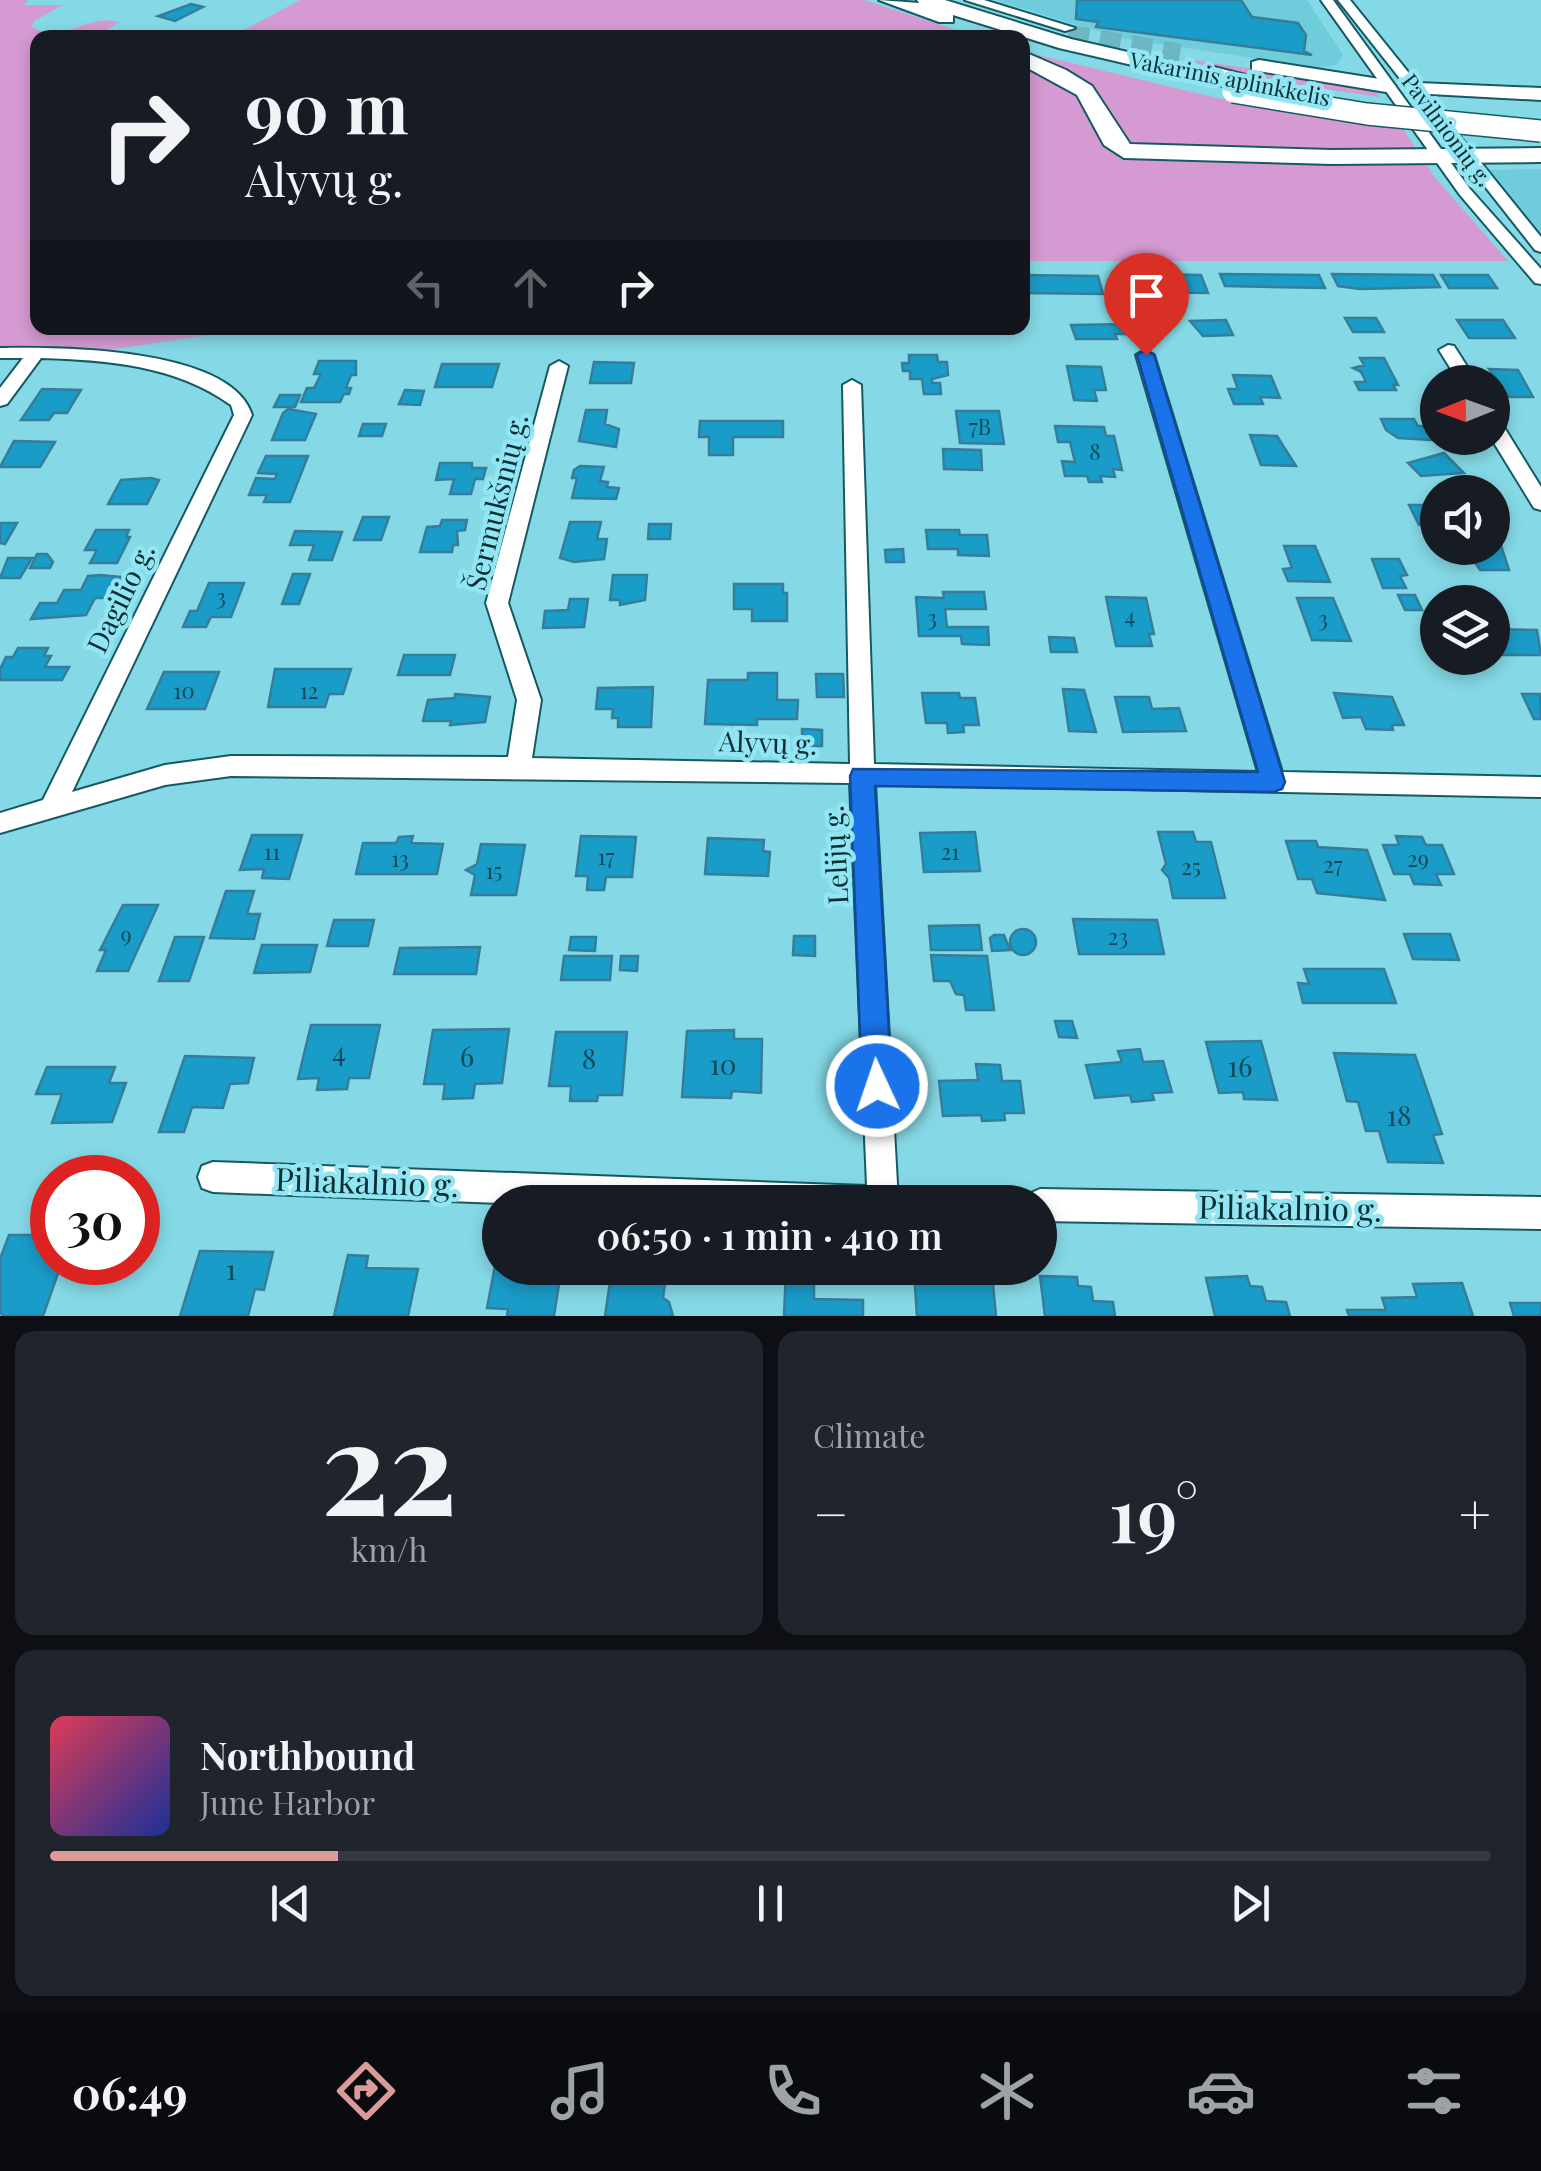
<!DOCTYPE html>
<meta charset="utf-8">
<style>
body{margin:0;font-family:"Playfair Display",serif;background:#20242c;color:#f1f3f6;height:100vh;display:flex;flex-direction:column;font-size:38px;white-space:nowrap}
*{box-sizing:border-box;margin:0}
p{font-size:32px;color:#9ea1a6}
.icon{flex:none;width:55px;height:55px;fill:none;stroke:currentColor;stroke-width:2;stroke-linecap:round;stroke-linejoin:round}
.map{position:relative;height:1316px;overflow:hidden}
.details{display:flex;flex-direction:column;gap:15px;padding:15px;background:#0d0f14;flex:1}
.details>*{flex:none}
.guide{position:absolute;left:30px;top:30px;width:1000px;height:305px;border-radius:20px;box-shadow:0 5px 15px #0003;background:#171b24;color:#f1f3f6;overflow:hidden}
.needle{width:65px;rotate:269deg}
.controls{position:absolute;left:1420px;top:365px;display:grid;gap:20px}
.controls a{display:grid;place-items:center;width:90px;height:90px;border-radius:50%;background:#171b24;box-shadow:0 5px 15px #0003;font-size:50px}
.speed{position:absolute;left:30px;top:1155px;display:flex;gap:20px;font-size:50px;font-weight:700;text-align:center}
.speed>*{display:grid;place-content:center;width:130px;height:130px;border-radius:50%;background:#171b24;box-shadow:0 5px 15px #0003;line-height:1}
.speed .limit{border:15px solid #d22;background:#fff;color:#111}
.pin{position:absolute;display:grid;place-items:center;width:85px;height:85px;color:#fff;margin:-102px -42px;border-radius:50% 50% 50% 0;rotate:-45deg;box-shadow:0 0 10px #0007}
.pin .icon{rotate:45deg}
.me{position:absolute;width:110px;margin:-55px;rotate:357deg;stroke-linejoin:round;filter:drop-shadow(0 0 8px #0008)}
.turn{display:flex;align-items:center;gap:35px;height:210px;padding:0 50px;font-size:45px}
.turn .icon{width:130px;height:130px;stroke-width:2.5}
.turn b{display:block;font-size:70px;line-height:85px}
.lanes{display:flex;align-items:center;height:95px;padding:0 50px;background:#0003;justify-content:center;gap:50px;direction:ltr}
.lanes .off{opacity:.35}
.big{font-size:75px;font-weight:600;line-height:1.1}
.details .card{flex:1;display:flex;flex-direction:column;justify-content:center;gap:15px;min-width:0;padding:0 35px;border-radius:20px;background:#20242c}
.details .dial{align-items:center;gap:0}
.dial b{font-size:130px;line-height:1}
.song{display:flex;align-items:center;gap:30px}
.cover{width:120px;height:120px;border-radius:15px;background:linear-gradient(135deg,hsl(350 70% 55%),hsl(230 70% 35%))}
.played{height:10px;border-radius:5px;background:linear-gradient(90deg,#da9b99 20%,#363941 20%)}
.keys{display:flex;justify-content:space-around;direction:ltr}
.heat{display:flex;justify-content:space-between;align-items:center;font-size:55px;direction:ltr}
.details .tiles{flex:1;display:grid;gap:15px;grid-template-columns:1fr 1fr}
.card:last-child{grid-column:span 2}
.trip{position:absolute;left:482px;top:1185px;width:575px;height:100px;border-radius:50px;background:#171b24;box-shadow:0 5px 15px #0003;font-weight:600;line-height:100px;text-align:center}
.tabs{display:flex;height:160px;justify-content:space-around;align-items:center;background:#090b0e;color:#9ea1a6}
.tabs .icon{width:70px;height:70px}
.tabs .active{color:#da9b99}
.tabs b{font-size:45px;color:#f1f3f6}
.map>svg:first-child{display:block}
</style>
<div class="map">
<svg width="1541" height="1316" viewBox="0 0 1541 1316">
<rect width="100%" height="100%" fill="#85d9e6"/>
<path fill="#6fcddb" d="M995,0h312l36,55 -6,10 -19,3 -198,-30z
M1541,169v67l-53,-66z"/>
<path fill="#d49ad1" d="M0,0h28l-4,5h39l-29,16 -2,6c31,18 57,-14 87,-5l-24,15 -57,1v290h220l-170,25h-88z
M300,0h564l114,37h-747z
M1022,51l195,47 185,29 31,48 75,86h-485z
M1179,58l186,28 9,3 6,8 -137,-20z"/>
<path fill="#1a9cc9" stroke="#367d9a" stroke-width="2.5" d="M1077,0h164l11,17 46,6 8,12 -2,16 8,4 -216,-28 2,-5 -22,-3z
M191,4l12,3 -28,14 -17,-5z
M1139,274l62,1 7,18 -63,-1z
M1220,274l99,1 6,13 -100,-2z
M1332,274l101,1 7,12 -80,2 -22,-3z
M1022,275l76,1 5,18 -81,-1z
M1441,275h47l9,13h-48z
M1345,318h31l8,14h-31z
M1226,320l7,15 -30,1 -13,-15z
M1457,320h46l12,18h-46z
M1128,324l4,10h-17l2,5h-41l-5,-14z
M909,355h28l1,7h9l1,13 -16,4v4h8l1,11h-17l-2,-15h-12v-8h-7l-1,-8h7z
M1360,358h24l14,27h-5l3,5h-37l-4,-8h11l-5,-10 -8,-4 11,-3z
M319,361h37v14h-5l-5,13h5l-2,6h-5l-4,8h-39l6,-14h7l7,-14h-7z
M594,362l40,1 -3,20h-41z
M442,364h57l-7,23h-57z
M1067,366l34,1 5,23h-12l3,11 -23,-1z
M1489,369l29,1 15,27h-24z
M1233,375l38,1 9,22 -20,-1 3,7h-29l-6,-15h10z
M42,389l39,1 -14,23h-13l-5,7h-28z
M405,390l19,1 -4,14 -21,-1z
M280,395h20l-5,12h-21z
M288,409l28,5 -11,26h-33l11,-27z
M586,410h21l-2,14 14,5 -3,18 -37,-6z
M956,411h43l5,33 -44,-1z
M1381,419h33l4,7h20v12l10,3 -50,-3 -12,-8z
M700,421h83v16h-50v18h-24v-18h-10z
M363,424h23l-4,12h-23z
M1055,426l49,1 2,9h8l8,34 -9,-1 2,8 -15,-1 2,6h-13l-2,-6h-22l-3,-15 13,1 -5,-20h-12z
M1250,435l27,1 19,30 -35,-1z
M14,441l41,1 -15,25h-40z
M943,449l38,1 1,20 -38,-1z
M1444,453l20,20 -43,3 -13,-13z
M266,456h42l-18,46h-26l3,-7h-18l7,-17 19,1 2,-5 -19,-1z
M440,463h32v5h14l-3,11h-8l-4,15h-21l4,-15 -18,1z
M580,466l24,1 -4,14 8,1 -1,5 12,1 -3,11 -44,-1 5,-20h-5l2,-8z
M151,478l8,2 -12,24h-39l13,-24z
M1409,505h22l7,19 -19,1z
M363,517h26l-8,23h-27z
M442,520h25l-2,10 -8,1 1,14h-5l-1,7h-32l7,-25 13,-1z
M570,522h31l-4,17h10l-3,20 -30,3 -14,-4z
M0,523h17l-12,21 -5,-1z
M649,524h22l-1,15h-22z
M96,530h33l-3,7h4l-13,26h-27l7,-13h-12z
M926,530h33l1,5h27l2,21 -31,-1v-6h-30z
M295,531l47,1 -10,28h-23l5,-15h-24z
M1492,539h7l10,31h-29l-14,-22h26z
M1284,546h31l15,36 -42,-1 -5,-12 9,-1z
M903,549l1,13h-18l-1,-12z
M37,554h10l6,8 -3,6h-20z
M8,558h24l-12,20h-20z
M1372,559h27l8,16 -7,1 6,12h-23z
M293,574h17l-11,30h-17z
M100,575l22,2 -11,21h-16l-9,17 -55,4 9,-16h17l7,-13h17l7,-14z
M613,575h34l-2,25 -25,5v-5h-10z
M209,583h35l-13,34h-20l-5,10h-23l7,-16h7z
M734,584h49v9h4v28h-35v-12h-18z
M943,592h41l2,17h-41l2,18h41l1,18 -27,-1 -1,-8h-42l-3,-39 28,1z
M1398,595h17l7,15h-17z
M1106,597l40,1 8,36h-5l3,12h-36z
M1297,598h36l18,43 -39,-1z
M570,599h18l-4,28 -41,1 2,-17 23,-1z
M1492,629l45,1 4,25h-38z
M1049,637l25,1 3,14h-26z
M18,648h30l-4,8h7l-6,11h24l-7,13h-62v-11l6,-12h7z
M404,655h51l-5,20h-52z
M275,669h76l-8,25h-14l-4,13h-57z
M164,672h55l-14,37h-58z
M748,673h29v27h21l-1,19h-40v6l-52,-1 3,-44h40z
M816,674h27l1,23h-27z
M653,687l-2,40h-33v-9h-6l1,-9h-17l2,-21z
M1063,689l21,1 12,42 -27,-1z
M922,693h37l1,5h15l4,27h-16l1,7 -16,1 -1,-10h-21z
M1334,693l58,4 12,28h-12l1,5 -27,-1 -5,-12 -18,1z
M455,694l35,3 -5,25 -35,3 1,-4h-28l5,-21 27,-2z
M1522,694h18l1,25h-7z
M1115,697h34l3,12 27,-1 7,23 -63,1z
M802,729l20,1v16h-20z
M975,832l5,39 -56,1 -4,-39z
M1158,832h35l3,10h15l14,56h-52l-4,-20 -7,-8 4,-6z
M252,835h50l-13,44 -27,-1 2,-9 -24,1z
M413,836l-2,7 32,1 -6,30h-81l7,-31h33l3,-6z
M581,836l55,1 -4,40h-26l-2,13h-17l1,-14h-12z
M1396,836l26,1 4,8h16l12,29h-18l5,11 -27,-1 -4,-10h-16l-11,-29h16z
M708,838l56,2 -1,11 7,1 -2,24 -63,-2z
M1286,841h30l2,6 49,3 18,50 -68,-7 -5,-14h-14z
M481,844l44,1 -9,50h-45l4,-20 -9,-5 11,-6z
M226,891h28l-7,23h13l-6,25 -44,-1z
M123,905h35l-30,66h-31l9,-21h-6z
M1073,919l84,1 7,34h-85z
M334,920h40l-6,26h-41z
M979,925l3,25h-51l-2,-24z
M1010 942a13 13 0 1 1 26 0a13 13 0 1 1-26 0Z
M1404,934h46l9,26 -46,-1z
M994,935h10l6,15 -18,1 -2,-13z
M794,936h21v20l-22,-1z
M175,937h29l-15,44h-30z
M571,937h25l-1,14 -26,-1z
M262,945h55l-7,27 -56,1z
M480,947l-4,27h-82l6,-26z
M931,955l56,1 7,54h-28l-2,-15 -8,-1 -6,-13h-16z
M564,956h48l-2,24h-49z
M621,956h17l-1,15 -17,-1z
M1304,969h80l12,34h-93l-5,-20 11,1z
M1055,1021h17l5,17 -18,-1z
M311,1025h69l-11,53h-20l-2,11 -30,1 2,-12 -21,1z
M509,1029l-7,54 -27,1 -2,14 -30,1 2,-15h-21l9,-54z
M734,1030v9h28l-1,54 -29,-2 -1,7 -49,-1 5,-66z
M556,1032h71l-5,63h-24l-1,6h-27l1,-15h-22z
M1261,1041l16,59 -33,-1 -1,-7 -24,1 -13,-51z
M1140,1049l3,13 20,-1 9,31 -20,1 2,7 -22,2 -2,-7 -35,3 -9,-33 36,-3 -4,-11z
M1334,1053l81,2 27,79 -9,1 10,28 -55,-1 -9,-31h-13l-8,-29 -11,-1z
M185,1056l69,2 -6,25 -18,1 -7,24 -31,-1 -8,25h-25z
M976,1064l24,1 2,16h18l4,32h-20l1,7 -23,1 -1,-6 -38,1 -4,-35 39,-1z
M47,1067h68l-6,16h17l-14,39 -60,1 10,-29h-26z
M46,1227h6v35h10l-19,54h-39l-4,-3v-54l9,-24h34z
M200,1251l73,1 -9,38 -9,-1 -7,27h-68z
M348,1255l20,1 -2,12 52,1 -10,47h-74z
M495,1266l66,5 -7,45h-47l1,-7 -21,-1z
M612,1268h55l-4,30 6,4 4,14h-68z
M786,1268h28v31l49,1v16h-79z
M914,1273l47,1 3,10h29l3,32h-79z
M1040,1276l37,1 1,9 13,1 2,14 20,1 2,14h-70z
M1247,1276l3,10 12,1 4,14 20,1 4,14h-75l-9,-38z
M1462,1283l11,33h-124l-2,-6h39l-4,-12 35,-1 -4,-13z
M1510,1303h31v13h-27z"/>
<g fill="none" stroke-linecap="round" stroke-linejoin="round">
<path stroke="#6cb7c2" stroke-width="21" stroke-dasharray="21 11" stroke-linecap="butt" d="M1068,35l112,19"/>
<g stroke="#155a63" stroke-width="4">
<path id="minor" d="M965,0h19l91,28 -10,3z
M1321,0h12l137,189 71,80v15l-6,-1 -75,-88z
M1338,0h12l191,237v15l-6,-2z
M1448,345l6,1 23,36h-18l-20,-32z
M0,348c59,-1 231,-1 252,67l-180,377 93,-27 66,-9 277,1 9,-57 -31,-97 64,-237 9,-5 9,5 -60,237 33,97 -9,58 318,6 -7,-379 9,-5 9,5 13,379 384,8 -122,-417 9,-5 9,5 128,417 259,5v20l-666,-13 23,418 -398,1 -287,-11 -11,-4 -4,-11 4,-11 11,-4 654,24 -17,-403 -619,-7 -66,9 -165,48v-20l43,-13 191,-385 -3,-10c-56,-40 -124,-45 -190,-47l-34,46 -7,2v-18l23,-30h-23z
M1492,417l7,2 42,68v23l-7,-2 -43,-70z
M1040,1189l501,8v32l-501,-8v-19h-15l4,-8z"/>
</g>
<g stroke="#155a63" stroke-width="4">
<path id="highway" d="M879,0l40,3 -2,-3h28l126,39 135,31 8,-3 84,21 4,4 -11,6 -47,-11 -8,2 -177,-41 -106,-33v7h-14z
M1022,51l44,19 26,16 38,58 202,6 209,-2v14l-209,2 -208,-6 -20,-13 -27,-50 -55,-30z
M1259,60l127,20 10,6 -10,6 -134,-22v-8z
M1418,83l123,5v12l-130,-7 -4,-4z"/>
</g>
<use href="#minor" fill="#fff" fill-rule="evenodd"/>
<use href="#highway" fill="#fff" fill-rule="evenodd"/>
<g stroke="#155a63" stroke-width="24" stroke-linecap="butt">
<path id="highway-bridge" d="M1233,92l134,22 174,17"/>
</g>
<use href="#highway-bridge" stroke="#fff" stroke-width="21"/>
</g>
<path fill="#1a73e8" stroke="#114b97" stroke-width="2.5" d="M1146,350l8,5 131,427 -3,7 -9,3 -398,-6 17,300 -4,10 -11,5 -10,-5 -5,-10 -12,-310 3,-7 405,3 -121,-417z"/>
<g text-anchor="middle" stroke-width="9" stroke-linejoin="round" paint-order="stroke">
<g font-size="22" fill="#0a2f34" stroke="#92e6f3">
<text transform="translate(1230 79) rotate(11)" y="8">Vakarinis aplinkkelis</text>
<text transform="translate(1447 130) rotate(53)" y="8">Pavilnionių g.</text>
</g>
<g font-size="22" fill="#0e4a59">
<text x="980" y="435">7B</text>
<text x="1095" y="460">8</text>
<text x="221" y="605">3</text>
<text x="1130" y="624">4</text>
<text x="932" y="626">3</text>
<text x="1323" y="627">3</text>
<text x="184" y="699">10</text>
<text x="309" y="699">12</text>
<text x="272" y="860">11</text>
<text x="950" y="860">21</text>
<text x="606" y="865">17</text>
<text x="400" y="867">13</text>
<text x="1418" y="867">29</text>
<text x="1333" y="873">27</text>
<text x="1191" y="875">25</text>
<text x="494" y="879">15</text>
<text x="126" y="943">9</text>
<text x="1118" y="945">23</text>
</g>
<g font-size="28" fill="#0a2f34" stroke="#92e6f3">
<text transform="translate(497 502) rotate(-76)" y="10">Šermukšnių g.</text>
<text transform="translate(121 598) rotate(-64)" y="10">Dagilio g.</text>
<text transform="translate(768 743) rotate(2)" y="10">Alyvų g.</text>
<text transform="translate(836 855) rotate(-93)" y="10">Lelijų g.</text>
</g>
<g font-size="28" fill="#0e4a59">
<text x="339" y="1062">4</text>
<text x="467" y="1067">6</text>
<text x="589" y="1069">8</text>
<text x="723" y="1075">10</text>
<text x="1240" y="1077">16</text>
<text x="1399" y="1126">18</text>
<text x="231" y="1280">1</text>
</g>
<g font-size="32" fill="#0a2f34" stroke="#92e6f3">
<text transform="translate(367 1183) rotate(2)" y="11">Piliakalnio g.</text>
<text transform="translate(1290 1209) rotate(1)" y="11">Piliakalnio g.</text>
</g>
</g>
</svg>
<div class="controls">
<a><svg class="needle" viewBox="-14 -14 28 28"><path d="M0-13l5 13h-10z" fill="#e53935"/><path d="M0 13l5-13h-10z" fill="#9ea1a6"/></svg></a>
<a><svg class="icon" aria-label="sound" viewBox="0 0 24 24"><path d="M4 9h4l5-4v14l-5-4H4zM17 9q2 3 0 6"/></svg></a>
<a><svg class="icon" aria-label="layers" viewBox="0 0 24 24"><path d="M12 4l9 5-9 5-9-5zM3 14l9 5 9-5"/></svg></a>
</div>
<div class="speed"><div class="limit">30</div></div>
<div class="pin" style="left:1146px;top:355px;background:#d93025"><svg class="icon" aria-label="arrive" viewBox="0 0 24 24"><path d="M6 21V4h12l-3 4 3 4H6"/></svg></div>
<svg class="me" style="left:877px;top:1086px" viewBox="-20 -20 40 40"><circle r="17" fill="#1a73e8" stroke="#fff" stroke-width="3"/><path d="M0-11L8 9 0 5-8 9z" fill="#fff"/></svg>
<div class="trip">06:50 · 1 min · 410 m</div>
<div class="guide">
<div class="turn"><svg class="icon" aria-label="right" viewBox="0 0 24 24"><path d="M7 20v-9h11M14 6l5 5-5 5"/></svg><div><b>90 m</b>Alyvų g.</div></div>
<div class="lanes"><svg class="icon off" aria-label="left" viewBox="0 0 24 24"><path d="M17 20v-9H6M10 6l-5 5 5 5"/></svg><svg class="icon off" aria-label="ahead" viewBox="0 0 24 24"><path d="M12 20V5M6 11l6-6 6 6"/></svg><svg class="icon" aria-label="right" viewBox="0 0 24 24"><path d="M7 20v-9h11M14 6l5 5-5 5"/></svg></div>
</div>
</div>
<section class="details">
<div class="tiles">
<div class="card dial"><b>22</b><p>km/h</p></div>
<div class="card"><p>Climate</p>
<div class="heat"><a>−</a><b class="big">19°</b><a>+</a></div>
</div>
<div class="card">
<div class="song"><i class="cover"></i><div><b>Northbound</b><p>June Harbor</p></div></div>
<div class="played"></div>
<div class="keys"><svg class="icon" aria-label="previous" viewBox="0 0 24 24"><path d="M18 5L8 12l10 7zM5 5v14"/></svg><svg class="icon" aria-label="pause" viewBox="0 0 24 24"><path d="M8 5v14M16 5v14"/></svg><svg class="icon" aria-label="next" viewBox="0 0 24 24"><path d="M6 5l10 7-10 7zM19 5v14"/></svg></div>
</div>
</div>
</section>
<nav class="tabs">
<b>06:49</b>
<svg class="icon active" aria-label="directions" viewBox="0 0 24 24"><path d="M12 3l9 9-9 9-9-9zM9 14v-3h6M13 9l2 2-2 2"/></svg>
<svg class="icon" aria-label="music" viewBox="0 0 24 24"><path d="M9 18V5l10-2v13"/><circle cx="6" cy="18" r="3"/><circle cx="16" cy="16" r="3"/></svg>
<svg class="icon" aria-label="phone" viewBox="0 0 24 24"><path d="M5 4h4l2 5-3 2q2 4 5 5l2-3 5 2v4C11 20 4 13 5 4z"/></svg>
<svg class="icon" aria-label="climate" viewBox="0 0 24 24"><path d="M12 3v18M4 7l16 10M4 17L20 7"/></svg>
<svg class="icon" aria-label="car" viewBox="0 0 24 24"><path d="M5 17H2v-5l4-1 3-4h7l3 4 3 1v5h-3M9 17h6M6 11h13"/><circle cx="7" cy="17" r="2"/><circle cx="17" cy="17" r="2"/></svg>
<svg class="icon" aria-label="filters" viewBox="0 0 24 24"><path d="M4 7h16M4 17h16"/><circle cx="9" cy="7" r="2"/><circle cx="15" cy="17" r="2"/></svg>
</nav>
